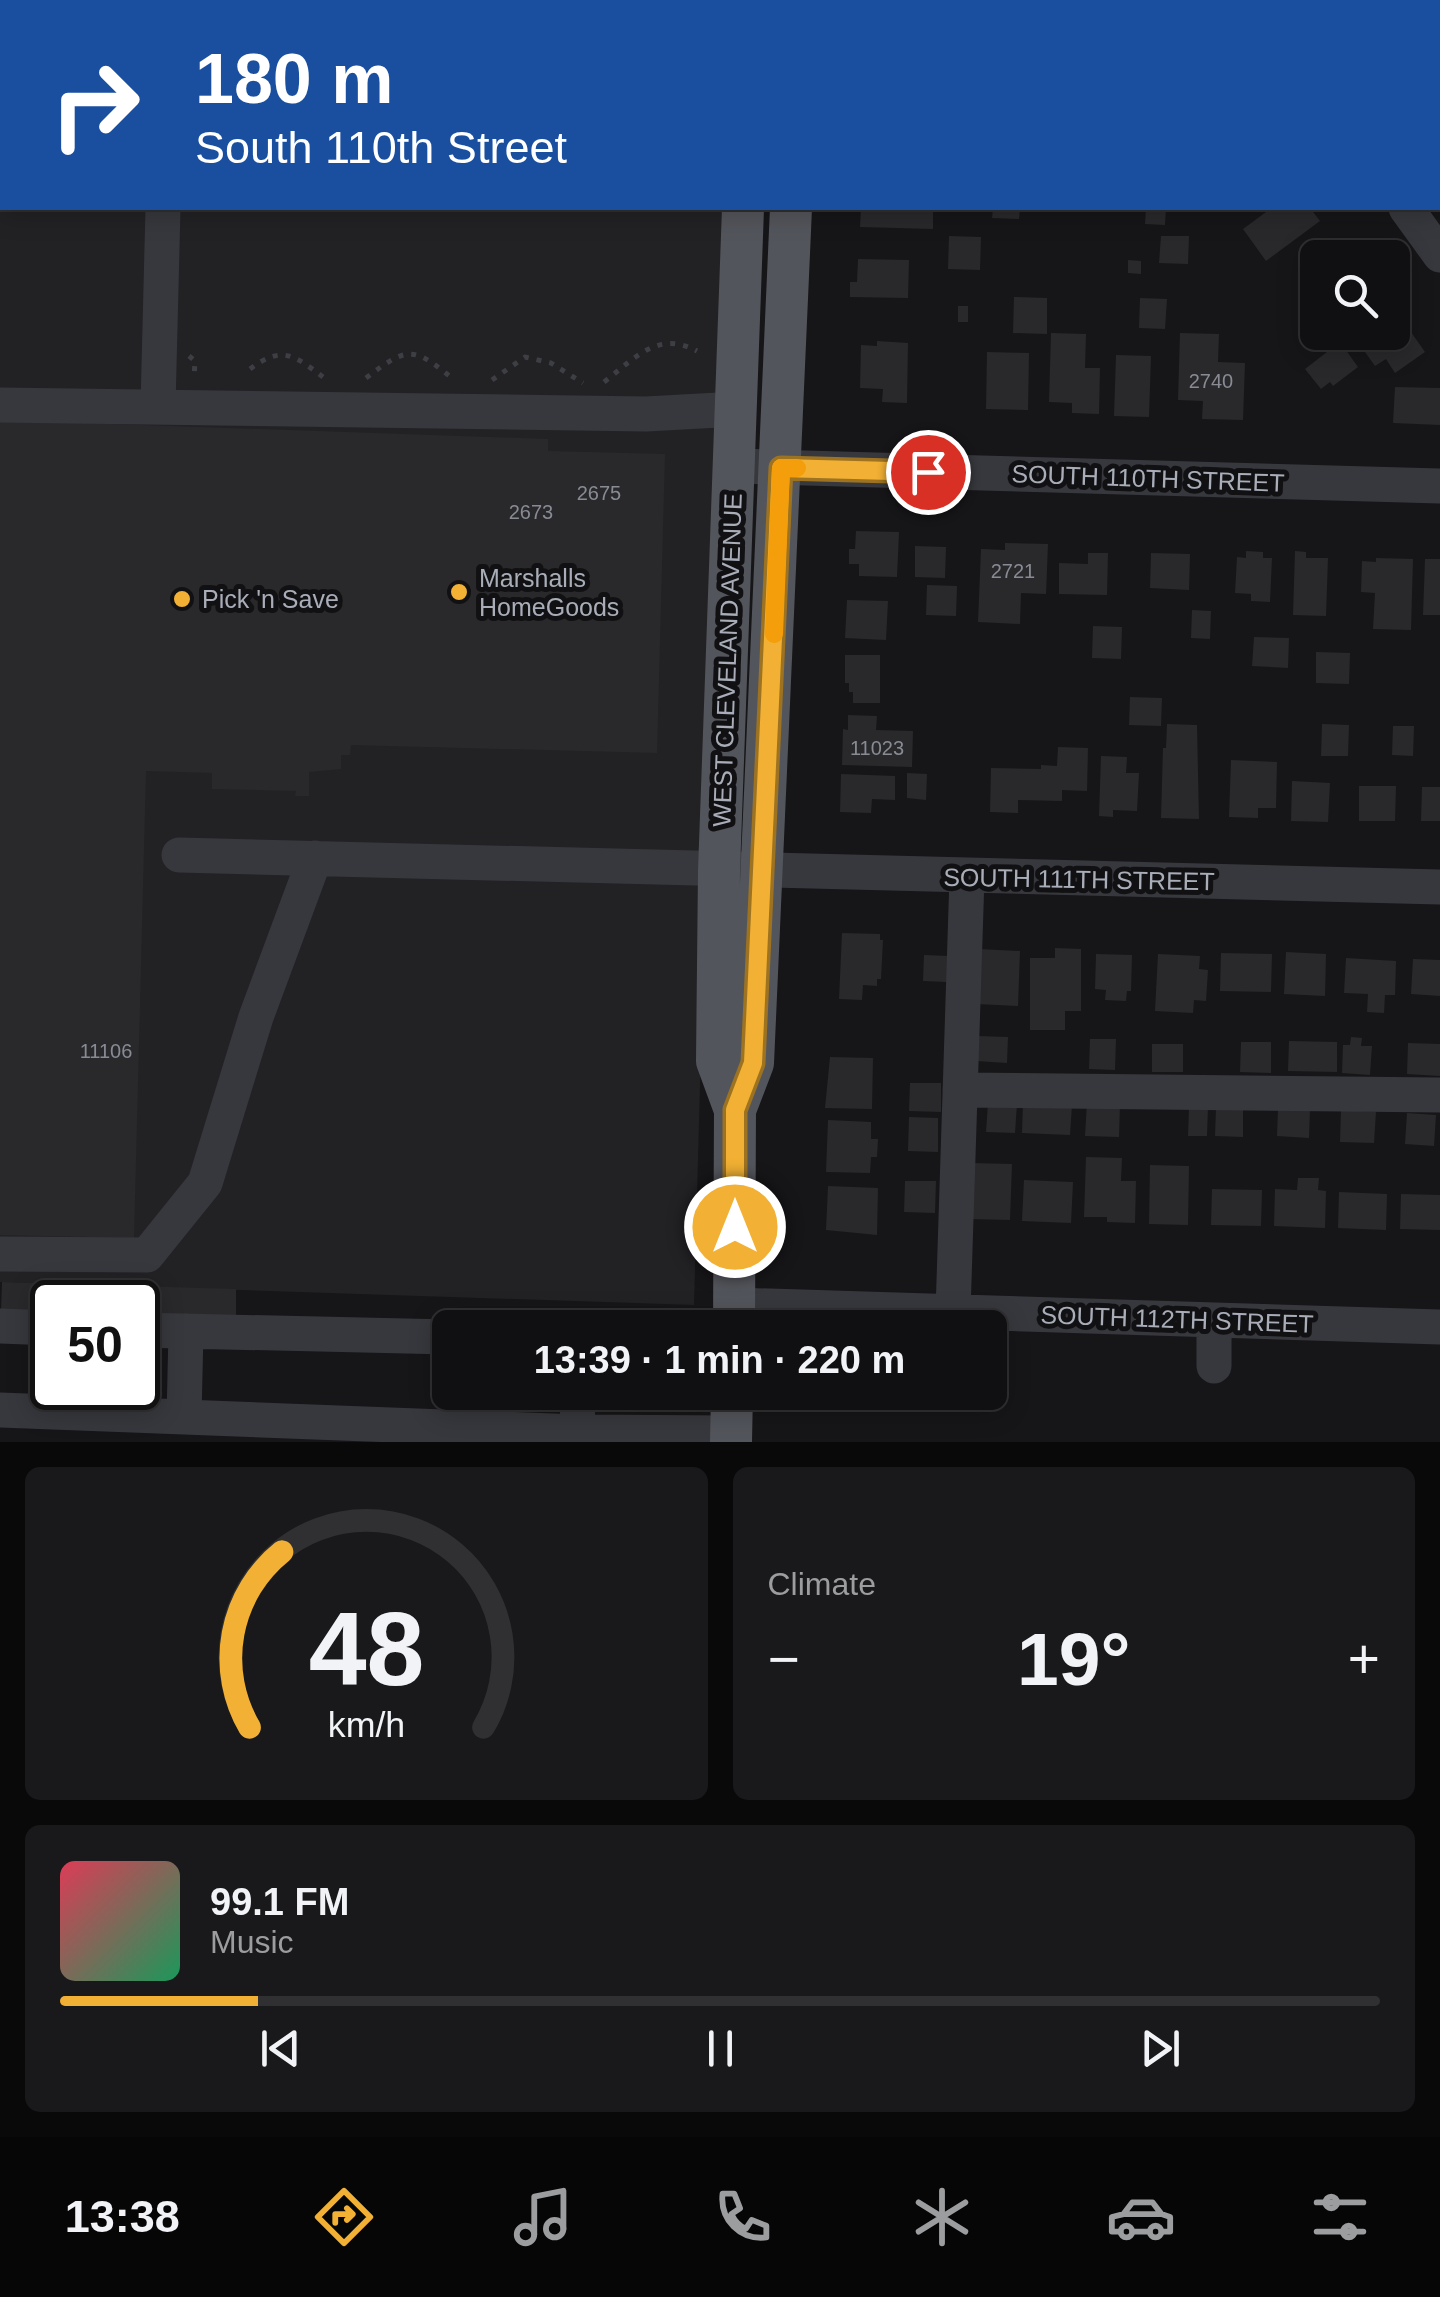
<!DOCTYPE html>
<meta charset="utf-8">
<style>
body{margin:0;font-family:Helvetica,sans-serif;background:#19191b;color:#f1f3f6;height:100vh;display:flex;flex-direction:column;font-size:38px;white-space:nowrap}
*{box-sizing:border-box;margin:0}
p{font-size:32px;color:#9c9d9f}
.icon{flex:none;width:55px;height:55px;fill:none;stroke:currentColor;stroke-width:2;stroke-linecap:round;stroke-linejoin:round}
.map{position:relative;height:1442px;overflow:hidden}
.details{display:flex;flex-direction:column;gap:25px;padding:25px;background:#09090a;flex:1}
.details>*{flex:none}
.banner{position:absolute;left:0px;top:0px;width:1440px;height:210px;box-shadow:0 5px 25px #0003,0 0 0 2px #303032;background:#1a4fa0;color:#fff;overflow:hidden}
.fabs{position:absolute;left:1300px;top:240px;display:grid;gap:20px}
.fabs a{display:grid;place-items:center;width:110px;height:110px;border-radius:15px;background:#101012;box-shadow:0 5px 25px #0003,0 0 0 2px #303032;font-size:50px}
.speed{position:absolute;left:30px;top:1280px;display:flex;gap:20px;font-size:50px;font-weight:700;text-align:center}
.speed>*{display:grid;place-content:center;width:130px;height:130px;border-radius:50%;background:#101012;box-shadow:0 5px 25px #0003,0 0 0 2px #303032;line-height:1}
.speed .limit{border:5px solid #111;border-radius:15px;background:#fff;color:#111}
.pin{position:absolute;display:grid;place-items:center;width:85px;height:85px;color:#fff;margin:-42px;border:5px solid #fff;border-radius:50%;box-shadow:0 2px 10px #0007}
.me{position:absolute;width:110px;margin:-55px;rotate:0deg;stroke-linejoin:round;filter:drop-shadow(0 0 8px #0008)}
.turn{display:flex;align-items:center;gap:35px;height:210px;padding:0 30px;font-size:45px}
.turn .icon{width:130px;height:130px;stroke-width:2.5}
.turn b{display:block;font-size:70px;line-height:85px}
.big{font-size:75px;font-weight:700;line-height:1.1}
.details .tile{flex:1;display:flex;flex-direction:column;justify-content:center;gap:15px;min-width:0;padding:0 35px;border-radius:15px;background:#19191b}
.details .dial{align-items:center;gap:0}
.dial svg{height:260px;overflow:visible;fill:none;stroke:#303032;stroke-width:7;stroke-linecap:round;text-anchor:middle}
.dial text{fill:#f1f3f6;stroke:none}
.song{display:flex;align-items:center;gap:30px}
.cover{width:120px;height:120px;border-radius:15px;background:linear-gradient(135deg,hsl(350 70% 55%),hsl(150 70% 35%))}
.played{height:10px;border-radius:5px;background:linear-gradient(90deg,#f2b134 15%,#303032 15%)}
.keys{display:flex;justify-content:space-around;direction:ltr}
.heat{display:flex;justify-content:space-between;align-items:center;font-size:55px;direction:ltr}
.details .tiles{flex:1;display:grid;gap:25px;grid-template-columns:1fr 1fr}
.tile:last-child{grid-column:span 2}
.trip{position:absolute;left:432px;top:1310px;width:575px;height:100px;border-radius:15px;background:#101012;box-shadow:0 5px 25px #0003,0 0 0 2px #303032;font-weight:700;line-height:100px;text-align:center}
.tabs{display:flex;height:160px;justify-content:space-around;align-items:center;background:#060607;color:#9c9d9f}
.tabs .icon{width:70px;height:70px}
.tabs .on{color:#f2b134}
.tabs b{font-size:45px;color:#f1f3f6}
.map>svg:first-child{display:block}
</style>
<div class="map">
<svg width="1440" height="1442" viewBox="0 0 1440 1442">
<rect width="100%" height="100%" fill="#161618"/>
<path fill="#222225" d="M0,0h729l-727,2v206h722l-30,1097 -694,-23z"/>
<path fill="#29292c" d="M861,208h72v21l-73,-2z
M993,208h27l-1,11 -27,-1z
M1146,208h20l-1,17 -20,-1z
M1263,208h47l10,13 -54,40 -23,-32 23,-17z
M949,236l32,1 -1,33 -32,-1z
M1161,236h28l-1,28 -29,-1z
M1343,240l13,18h-37z
M858,259l51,1 -1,38 -58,-1v-15h7z
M1128,260l13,1v13l-13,-1z
M1014,297l33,1v36l-34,-1z
M1140,298l27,1 -2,30 -26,-1z
M958,306h10v16h-10z
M1397,312l28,40 -30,21 -9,-14 -11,7 -10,-14 11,-7 -9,-13h25v-17z
M1051,333l35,1 -1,34h15l-1,46 -27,-1v-10l-23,-1z
M1180,333l39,1 -1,28 27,1 -2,57 -41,-1 1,-18 -25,-1z
M877,341l31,2 -1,60 -25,-1 1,-13 -23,-1 1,-43 16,1z
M1340,342l18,25 -25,19 -3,-4 -9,7 -16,-20z
M987,352l42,1 -1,57 -42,-1z
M1116,355l35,1 -2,61 -35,-1z
M1395,387l45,1v37l-47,-2z
M0,420l548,19v12l117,3 -8,299 -306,-8 -1,10h-9v14l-32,3v24h-14l1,-5 -84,-2v-16l-66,-2 -12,467 -134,-3z
M856,531l43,1 -2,45 -38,-1v-12h-10v-15h6z
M1005,543l43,1 -2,50 -25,-1 -1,31 -42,-2 3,-73 24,1z
M915,546l31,1 -1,31 -30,-1z
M1246,551l17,1v6h9l-2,44 -19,-1v-7l-16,-1 2,-36 9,1z
M1295,551l11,1v6h22l-2,58 -33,-1z
M1088,553h20l-1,42 -48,-1v-31l29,1z
M1151,553l39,1 -1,36 -39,-2z
M1376,558l37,1 -2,71 -38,-1 2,-36 -14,-1 1,-31 14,1z
M1425,559h15v56h-17z
M927,585l30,1 -1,30 -30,-1z
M847,600l41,1 -2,39 -41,-2z
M1192,610l19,1 -1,28 -19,-1z
M1093,626l29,1 -1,32 -29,-1z
M1254,637l35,1 -1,30 -36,-2z
M1316,652l34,1 -1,31 -33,-1z
M845,655h35v48h-27v-11h-4v-9h-4z
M1130,697l32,1 -1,28 -32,-1z
M848,715l29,1 -1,14 37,1 -1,36 -70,-2 1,-36 5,1z
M1167,724l30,1 2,94 -38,-1 2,-70h3z
M1322,724l27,1 -1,31h-27z
M1393,726h21l-1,30 -21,-1z
M1058,747l30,1 -1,43 -25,-1v11l-44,-1v13l-28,-1 1,-44 50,1v-4l16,1z
M1101,756l26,1 -1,16h13l-2,38 -24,-1v7l-14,-1z
M1231,760l46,2 -1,46h-18v10l-29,-1z
M907,773l20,1 -1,26 -19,-2z
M841,774l54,2v24l-23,-1 -1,14 -31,-1z
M1292,781l38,2 -2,39 -37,-1z
M1359,786h37l-1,35h-36z
M1422,787h18v34h-19z
M842,933l38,1v6h3l-2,39h-4v7l-14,-1 -1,15 -23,-1z
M1055,948l26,1v62h-16v19h-35v-72h25z
M979,949l41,2 -2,55 -41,-2z
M1286,952l40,2 -1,42 -41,-2z
M1221,953l51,1 -1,38 -51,-1z
M1096,954l36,1 -1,36h-4l-1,10 -21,-1 1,-10 -11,-1z
M1158,954l42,2 -1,13 9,1 -2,31 -12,-1 -1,13 -38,-2z
M924,955l25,1 -2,26 -24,-1z
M1346,958l50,3 -1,34h-10l-1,18 -17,-1 1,-18 -24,-1z
M1413,959l27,1v36l-29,-2z
M977,1036l31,1 -1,26 -31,-2z
M1351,1037l11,1 -1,8h11l-2,29 -28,-2 1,-28h7z
M1090,1039h26l-1,31 -26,-1z
M1289,1041l48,1v30l-49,-1z
M1241,1042h30v31l-31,-1z
M1408,1043l32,1v32l-33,-2z
M1152,1044h31v28h-31z
M830,1057l43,1 -1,51 -47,-1z
M910,1083h31v29l-32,-1z
M988,1103l29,1 -2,29 -29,-1z
M1023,1103l49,2 -2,30 -48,-2z
M1087,1103l33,1 -1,33 -34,-1z
M1208,1107l-1,29h-19l1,-28z
M1216,1108l27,1v28l-28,-1z
M1278,1109l32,1 -1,28 -32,-2z
M1341,1110l35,2 -2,31 -34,-1z
M1407,1113l29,2 -2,31 -29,-2z
M909,1117l29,1v34l-30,-1z
M828,1120l43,2v17h7l-1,18h-6l-1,16 -44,-1z
M1086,1157l36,1 -1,23h15l-1,42 -28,-1v-5h-23z
M971,1163l41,1 -2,56 -41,-1z
M1150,1165l39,1 -1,59 -39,-1z
M1298,1178h21l-1,12 8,1 -1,37 -51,-2 1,-37 22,1z
M1024,1180l49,2 -2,41 -49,-2z
M905,1181h31l-1,32 -31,-1z
M828,1186l50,2 -1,47 -51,-5z
M1212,1189l50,1 -1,36 -50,-1z
M1339,1192l48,2 -1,36 -48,-2z
M1401,1194l39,1v35l-40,-1z
M2,1282l234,7v29l-98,-2v-14h-86v11l-51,-1z"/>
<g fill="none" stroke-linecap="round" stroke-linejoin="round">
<path stroke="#3d3f44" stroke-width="5" stroke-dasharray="5 8" stroke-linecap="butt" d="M298,0v2
M189,356l6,5 -1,17
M250,369c32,-24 44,-14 73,8
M366,378c42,-32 47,-32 87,1
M492,380l33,-23 26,6 32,20
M604,382c31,-24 54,-52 93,-31"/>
<path stroke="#37383d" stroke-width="35" d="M565,0l10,2
M169,2v-2
M654,2v-2
M1406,208l34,47
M0,405l646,9 91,-5
M158,406l5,-198
M735,466l705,20
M179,855l1261,32
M960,1090l480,5
M0,1254l147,1 58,-72 51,-166 59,-159
M735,1305l705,22
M953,1312l14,-435
M0,1326l52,2
M138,1330l312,7
M1214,1366v-46
M577,1392l1,40
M0,1410l578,22 153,1
M184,1417l2,-86"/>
<path stroke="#53555c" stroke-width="42" d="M748,2v-2
M798,2v-2
M735,1110l18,-47 38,-855
M734,1328l1,-218 -18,-49 2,-190 24,-663
M731,1442l1,-50"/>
</g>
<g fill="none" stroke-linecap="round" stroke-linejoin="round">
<g stroke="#9d7322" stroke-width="25">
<path id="route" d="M735,1227v-117l18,-47 28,-595 147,4"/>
</g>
<use href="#route" stroke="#f2b134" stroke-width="18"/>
<path stroke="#f59e0b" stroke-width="18" d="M774,634l7,-166h16"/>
</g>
<g fill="#f2b134" stroke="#111113" stroke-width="4">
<circle cx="459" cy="592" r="10"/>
<circle cx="182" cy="599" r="10"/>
</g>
<g text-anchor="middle" stroke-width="10" stroke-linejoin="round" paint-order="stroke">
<g font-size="20" fill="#888b94">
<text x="1211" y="388">2740</text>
<text x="599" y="500">2675</text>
<text x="531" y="519">2673</text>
<text x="1013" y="578">2721</text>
<text x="877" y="755">11023</text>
<text x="106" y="1058">11106</text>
</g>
<g font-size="25" fill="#a8adb8" stroke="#111113">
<text transform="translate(1148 478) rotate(2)" y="9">SOUTH 110TH STREET</text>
<text transform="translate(727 660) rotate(-88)" y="9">WEST CLEVELAND AVENUE</text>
<text transform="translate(1079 879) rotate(1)" y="9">SOUTH 111TH STREET</text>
<text transform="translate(1177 1319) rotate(2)" y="9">SOUTH 112TH STREET</text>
</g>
<g font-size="25" fill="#a8adb8" stroke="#111113" text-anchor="start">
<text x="479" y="587">Marshalls<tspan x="479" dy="29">HomeGoods</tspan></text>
<text x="202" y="608">Pick 'n Save</text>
</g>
</g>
</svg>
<div class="fabs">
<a><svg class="icon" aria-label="search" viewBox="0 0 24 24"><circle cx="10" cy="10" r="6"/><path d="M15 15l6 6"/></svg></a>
</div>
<div class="speed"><div class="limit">50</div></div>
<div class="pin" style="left:928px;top:472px;background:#d93025"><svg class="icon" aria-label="arrive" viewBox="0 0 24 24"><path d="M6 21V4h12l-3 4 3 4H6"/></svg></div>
<svg class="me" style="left:735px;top:1227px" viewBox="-20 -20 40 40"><circle r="17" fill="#f2b134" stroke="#fff" stroke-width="3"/><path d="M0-11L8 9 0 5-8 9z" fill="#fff"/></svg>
<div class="trip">13:39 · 1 min · 220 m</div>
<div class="banner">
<div class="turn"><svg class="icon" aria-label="right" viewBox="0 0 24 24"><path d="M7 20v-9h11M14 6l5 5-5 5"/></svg><div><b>180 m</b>South 110th Street</div></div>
</div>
</div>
<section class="details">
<div class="tiles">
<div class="tile dial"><svg viewBox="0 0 100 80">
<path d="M14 69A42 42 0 1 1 86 69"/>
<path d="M14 69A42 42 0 0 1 24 15" stroke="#f2b134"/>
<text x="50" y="56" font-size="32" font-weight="700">48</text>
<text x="50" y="72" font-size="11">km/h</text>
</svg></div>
<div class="tile"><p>Climate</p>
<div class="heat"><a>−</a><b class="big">19°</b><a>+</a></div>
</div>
<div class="tile">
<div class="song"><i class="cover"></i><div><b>99.1 FM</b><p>Music</p></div></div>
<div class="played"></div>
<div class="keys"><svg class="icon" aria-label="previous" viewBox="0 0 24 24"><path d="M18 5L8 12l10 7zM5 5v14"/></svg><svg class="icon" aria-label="pause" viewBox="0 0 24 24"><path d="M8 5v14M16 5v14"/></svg><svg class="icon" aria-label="next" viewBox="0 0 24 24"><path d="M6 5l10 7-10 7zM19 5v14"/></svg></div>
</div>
</div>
</section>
<nav class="tabs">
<b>13:38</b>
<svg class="icon on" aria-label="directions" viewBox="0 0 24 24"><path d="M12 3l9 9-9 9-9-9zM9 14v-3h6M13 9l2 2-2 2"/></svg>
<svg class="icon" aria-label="music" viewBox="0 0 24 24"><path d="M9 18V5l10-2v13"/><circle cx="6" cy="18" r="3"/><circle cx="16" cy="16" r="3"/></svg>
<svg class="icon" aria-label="phone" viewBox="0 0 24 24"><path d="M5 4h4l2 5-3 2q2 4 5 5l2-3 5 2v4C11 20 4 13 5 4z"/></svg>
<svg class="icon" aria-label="climate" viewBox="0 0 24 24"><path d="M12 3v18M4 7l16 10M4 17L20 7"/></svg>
<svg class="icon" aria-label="car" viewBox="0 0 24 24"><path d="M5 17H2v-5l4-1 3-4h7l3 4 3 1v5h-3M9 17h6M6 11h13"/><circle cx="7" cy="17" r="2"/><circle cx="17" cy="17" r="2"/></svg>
<svg class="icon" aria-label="filters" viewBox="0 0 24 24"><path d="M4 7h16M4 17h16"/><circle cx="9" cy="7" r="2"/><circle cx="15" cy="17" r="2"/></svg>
</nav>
